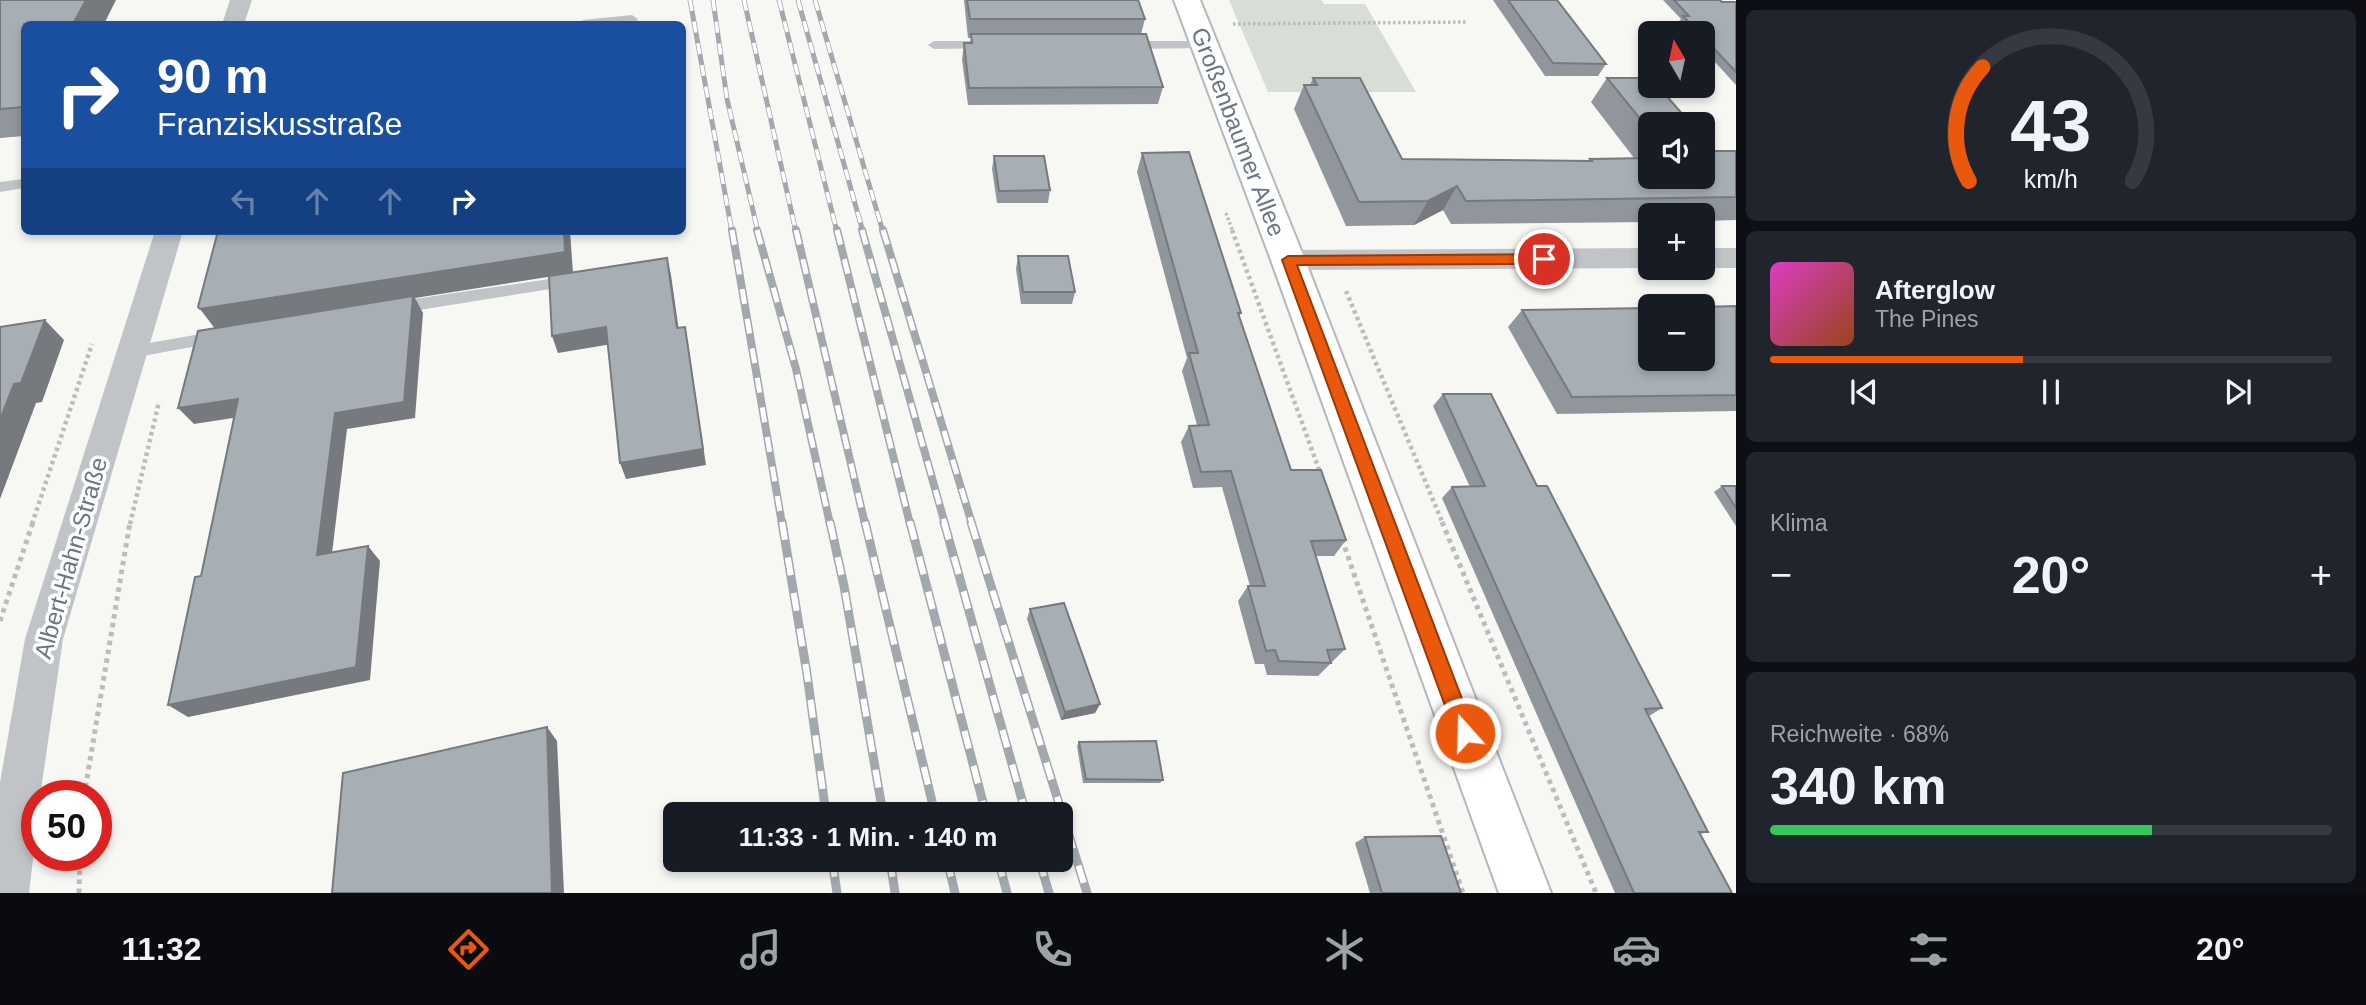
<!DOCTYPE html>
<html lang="de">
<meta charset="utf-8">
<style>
body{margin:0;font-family:Arial,sans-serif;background:#20242c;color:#f1f3f6;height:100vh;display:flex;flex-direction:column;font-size:26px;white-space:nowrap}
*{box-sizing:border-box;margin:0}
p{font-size:23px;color:#9ea1a6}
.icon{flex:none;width:38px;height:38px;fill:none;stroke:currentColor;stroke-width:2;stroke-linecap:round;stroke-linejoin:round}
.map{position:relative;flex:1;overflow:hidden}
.side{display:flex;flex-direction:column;gap:10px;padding:10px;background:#0d0f14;width:630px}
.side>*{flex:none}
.banner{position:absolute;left:21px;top:21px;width:665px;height:214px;border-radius:10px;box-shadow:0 4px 10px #0003;background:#1a4fa0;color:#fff;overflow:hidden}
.needle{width:46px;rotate:351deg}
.controls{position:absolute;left:1638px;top:21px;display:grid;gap:14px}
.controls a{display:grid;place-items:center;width:77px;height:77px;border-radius:10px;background:#171b24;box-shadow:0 4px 10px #0003;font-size:35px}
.speed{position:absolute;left:21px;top:780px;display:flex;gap:14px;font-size:35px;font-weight:700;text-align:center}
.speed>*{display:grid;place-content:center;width:91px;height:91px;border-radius:50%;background:#171b24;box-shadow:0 4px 10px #0003;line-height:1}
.speed .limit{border:10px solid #d22;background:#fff;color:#111}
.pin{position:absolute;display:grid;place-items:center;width:60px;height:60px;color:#fff;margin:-30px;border:4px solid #fff;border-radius:50%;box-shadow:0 2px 7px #0007}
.me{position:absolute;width:77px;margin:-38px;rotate:340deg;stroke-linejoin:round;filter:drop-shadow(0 0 5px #0008)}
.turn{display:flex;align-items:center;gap:24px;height:147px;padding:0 21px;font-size:32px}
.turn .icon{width:91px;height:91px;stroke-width:2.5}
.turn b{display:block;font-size:49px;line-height:60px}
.lanes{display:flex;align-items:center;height:66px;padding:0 21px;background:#0003;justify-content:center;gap:35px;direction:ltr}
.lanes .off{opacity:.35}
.big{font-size:52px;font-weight:700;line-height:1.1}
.side .card{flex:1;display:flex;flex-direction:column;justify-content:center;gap:10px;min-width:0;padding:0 24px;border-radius:10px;background:#20242c}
.side .dial{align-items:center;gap:0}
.dial svg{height:182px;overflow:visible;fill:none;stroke:#363941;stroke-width:7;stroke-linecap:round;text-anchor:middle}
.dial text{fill:#f1f3f6;stroke:none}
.song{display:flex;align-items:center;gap:21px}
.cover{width:84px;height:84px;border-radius:10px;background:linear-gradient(135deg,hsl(310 70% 55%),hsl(20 70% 35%))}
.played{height:7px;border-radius:4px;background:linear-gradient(90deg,#ea580c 45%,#363941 45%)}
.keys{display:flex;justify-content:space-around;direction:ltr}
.heat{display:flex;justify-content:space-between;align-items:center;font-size:38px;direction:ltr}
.charge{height:10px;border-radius:5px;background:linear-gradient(90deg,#34c759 68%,#363941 0)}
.trip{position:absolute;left:663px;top:802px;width:410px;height:70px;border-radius:10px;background:#171b24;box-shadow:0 4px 10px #0003;font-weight:700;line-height:70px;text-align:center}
.tabs{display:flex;height:112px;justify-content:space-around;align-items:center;background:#090b0e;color:#9ea1a6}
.tabs .icon{width:49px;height:49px}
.tabs .current{color:#ea580c}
.tabs b{font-size:32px;color:#f1f3f6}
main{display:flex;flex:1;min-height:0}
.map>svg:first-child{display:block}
</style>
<main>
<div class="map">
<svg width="1736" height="893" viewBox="0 0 1736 893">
<rect width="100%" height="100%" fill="#f7f7f4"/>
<path fill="#d8ddd5" d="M1229,0h92l3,4h41l51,88h-148z"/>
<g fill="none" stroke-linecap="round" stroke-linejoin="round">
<g stroke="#b3b8bc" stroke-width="4">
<path id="secondary" d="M1174,0h26l105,260 246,633h-52l-228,-633z"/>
</g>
<path stroke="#babdbf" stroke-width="3.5" stroke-dasharray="2.5 2.5" stroke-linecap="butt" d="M1233,24l234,-2
M1226,213l7,19"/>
<path stroke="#babdbf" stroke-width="4.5" stroke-dasharray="3.5 3.5" stroke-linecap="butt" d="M1232,230l89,245
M1346,291l97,233
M32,524l60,-180
M130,524l29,-122"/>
<path stroke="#babdbf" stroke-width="5" stroke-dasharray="4.5 4.5" stroke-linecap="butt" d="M1442,522l154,371
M1342,539l121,354
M0,621l33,-99
M84,796l46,-274
M79,893l1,-37"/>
<path fill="#c0c4c7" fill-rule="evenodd" d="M632,15l6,4 -2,3 -59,2 6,-4z
M987,41l6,4 -2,3 -57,1 -6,-4 6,-4z
M1204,41l6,4 -2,3 -81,1 -6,-4 6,-4z
M24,179v9l-24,4v-10z
M570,276l8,5 -3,4 -181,29 -8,-6 8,-6z
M218,331l6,2 2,4 -2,4 -92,17 -8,-6 8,-6z"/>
<path fill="#c0c4c7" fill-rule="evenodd" d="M230,0h22l-8,24h-22z
M155,231h28l-120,408 -23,157h-3v30l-8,67h-29v-111l25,-143z
M1650,248v20l-362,2 -10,-3 -4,-7 4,-7 10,-3z
M1703,248h33v20h-33z"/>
<use href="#secondary" fill="#fff" fill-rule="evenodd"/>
<g stroke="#a2a8ac" stroke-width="5">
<path id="rail-far2" d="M690,0l42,232
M713,0l14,99 31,133
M744,0l52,232
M779,0l58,232
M798,0l65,232
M815,0l68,232"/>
</g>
<g stroke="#a2a8ac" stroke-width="8">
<path id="rail-far1" d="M732,230l50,294
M757,230l39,139 34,155
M796,230l69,294
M837,230l73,294
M862,230l83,294
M883,230l89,294"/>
</g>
<g stroke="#a2a8ac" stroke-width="9">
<path id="rail" d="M782,522l25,152 19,140
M830,522l14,64 39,228
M865,522l70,292
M910,522l76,292
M944,522l82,292
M971,522l116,371
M832,859l5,34
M890,859l5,34
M947,859l8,34
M998,859l9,34
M1039,859l10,34"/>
</g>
<use href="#rail-far2" stroke="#fff" stroke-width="3.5" stroke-dasharray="11" stroke-linecap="butt"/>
<use href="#rail-far1" stroke="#fff" stroke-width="5" stroke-dasharray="15" stroke-linecap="butt"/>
<use href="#rail" stroke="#fff" stroke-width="6" stroke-dasharray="18" stroke-linecap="butt"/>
</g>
<path fill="#90969b" d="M0,0l24,24v112l-24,2z
M964,0h174l7,19 -4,15 22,53 -5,17 -190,1 -6,-45 2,-17h6l1,-5h-3z
M1493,0h64l49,64 -8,12h-53z
M1663,0h57l2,2h14v83l-33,-36v-16h-15l-10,-10 3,-4z
M1313,78l89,81 186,2 2,-2 44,-1 -43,-56 16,-24 43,46v53l65,-26h21v69l-33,1v-6h-53v7l-199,2 -8,-14 -29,15 -68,1 -52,-117 10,-24h6z
M1142,153l99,160 -2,4 52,153 55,70 -12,16h-19l30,93 -27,27 -51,-1 -3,-11h-9l-17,-63 10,-15h2l-28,-99 -29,1 -12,-46 8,-16 8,-1 -15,-54 5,-13 -50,-186z
M994,156l56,34 -2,13h-51l-5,-34z
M1018,256l57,36 -3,12h-51l-5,-35z
M1736,306v105l-179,3 -49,-87 14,-17z
M1443,394l94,92 125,222 -13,8 59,116 -8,2 32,59h-117l-173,-395 10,-11h18l-37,-81z
M1722,486h14v40l-22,-34z
M1030,609l70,95 -5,9 -34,7 -34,-101z
M1079,742l84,38 -3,3h-77l-6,-37z
M1365,837l96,56h-91l-15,-50z"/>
<path fill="#767a7e" d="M86,0h30l-12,24h-31z
M1457,186l-14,24 -29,15 14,-24z
M564,231h6l3,42 -158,25 8,15 -8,105 -68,11 -17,141 -13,-15 18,-142 -119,-83 -16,-21z
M667,258l4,17 10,70 -4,-17z
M45,320l19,20 -22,62 -6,1 -36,96v-79l14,-36z
M606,327l6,17 -54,9 -6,-17z
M685,327l3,17 18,121 -80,14 -6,-16z
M238,399l14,16 -58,9 -16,-16z
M368,546l12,15 -10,119 -182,37 -20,-12z
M1100,704l-5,9 -34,7 4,-8z
M547,727l10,14 7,152h-12z"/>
<path fill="#a8afb4" stroke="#767a7e" stroke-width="2" d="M0,0h86l-13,24h-49v83l-24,2z
M967,0h171l7,19h-175z
M1508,0h49l49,64 -53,-1z
M1674,0h46l2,2h14v70l-33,-35v-4h-4l-16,-17h6z
M971,34h175l17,53 -194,1 -5,-45h8z
M1313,78h47l42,81 190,2 -2,-2 60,-1v19h53v-40l12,14h21v46l-270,4 -9,-15 -29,15 -69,1 -55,-117h13z
M1607,78h43v8h8l33,38h-41v7z
M1189,152l52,161h-3l53,157h30l25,70 -35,1 34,108 -18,1 4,13 -52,-2 -4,-11 -9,1 -18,-65h17l-34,-115 -30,1 -12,-46 20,-1 -20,-72h9l-56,-200z
M994,156h50l6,34 -51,1z
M218,231h346l1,21 -365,57 -2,-2z
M1018,256h50l7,36h-52z
M667,258l10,70 8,-1 18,122 -83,14 -14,-136 -54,9 -3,-60z
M413,296l-9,106 -69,11 -18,142 51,-9 -12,121 -188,38 27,-128 6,-1 37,-177 -60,9 20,-77z
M1736,306v89l-164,2 -50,-87 128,-2v51h53v-52z
M45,320l-24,63 -7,1 -14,36v-93z
M1443,394h48l46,92h10l115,222 -17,1 63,123h-9l33,61h-98l-182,-406 33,-1z
M1722,486h14v22z
M1064,603l36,101 -35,8 -35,-103z
M547,727l5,166h-220l11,-120z
M1156,741l7,39 -77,-1 -7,-37z
M1441,836l20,57h-79l-17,-56z"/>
<path fill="#ea580c" stroke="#983908" stroke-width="2" d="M1544,254l7,5 -7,5 -247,1 178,468 -3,7 -7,2 -7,-2 -3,-7 -173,-473 6,-4z"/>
<g text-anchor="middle" stroke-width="7" stroke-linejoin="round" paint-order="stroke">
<g font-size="24" fill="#687783" stroke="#fff">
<text transform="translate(1238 132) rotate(69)" y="8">Großenbaumer Allee</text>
<text transform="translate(71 558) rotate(-74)" y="8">Albert-Hahn-Straße</text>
</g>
</g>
</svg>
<div class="controls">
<a><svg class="needle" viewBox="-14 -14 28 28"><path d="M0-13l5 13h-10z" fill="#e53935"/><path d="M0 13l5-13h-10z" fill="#9ea1a6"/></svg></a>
<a><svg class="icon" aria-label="sound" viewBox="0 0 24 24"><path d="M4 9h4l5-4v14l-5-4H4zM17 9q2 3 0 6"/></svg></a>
<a>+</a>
<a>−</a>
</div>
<div class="speed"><div class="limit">50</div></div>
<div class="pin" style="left:1544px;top:259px;background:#d93025"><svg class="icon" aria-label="arrive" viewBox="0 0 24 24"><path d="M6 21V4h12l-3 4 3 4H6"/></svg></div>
<svg class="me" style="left:1465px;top:733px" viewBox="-20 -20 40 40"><circle r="17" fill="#ea580c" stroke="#fff" stroke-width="3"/><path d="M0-11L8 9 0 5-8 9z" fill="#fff"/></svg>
<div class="trip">11:33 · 1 Min. · 140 m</div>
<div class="banner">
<div class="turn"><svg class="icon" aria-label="right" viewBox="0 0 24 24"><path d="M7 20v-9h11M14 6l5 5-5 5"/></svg><div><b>90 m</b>Franziskusstraße</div></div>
<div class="lanes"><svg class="icon off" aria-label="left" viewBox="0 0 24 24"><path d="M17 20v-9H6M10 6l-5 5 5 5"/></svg><svg class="icon off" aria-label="ahead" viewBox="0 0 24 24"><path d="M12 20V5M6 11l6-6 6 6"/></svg><svg class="icon off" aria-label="ahead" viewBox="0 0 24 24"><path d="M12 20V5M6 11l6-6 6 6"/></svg><svg class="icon" aria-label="right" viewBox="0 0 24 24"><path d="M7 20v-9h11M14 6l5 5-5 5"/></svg></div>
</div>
</div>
<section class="side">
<div class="card dial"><svg viewBox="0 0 100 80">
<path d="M14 69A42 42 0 1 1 86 69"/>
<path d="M14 69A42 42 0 0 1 20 19" stroke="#ea580c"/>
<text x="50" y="56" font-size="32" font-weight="700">43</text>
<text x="50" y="72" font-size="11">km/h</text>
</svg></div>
<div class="card">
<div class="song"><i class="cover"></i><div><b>Afterglow</b><p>The Pines</p></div></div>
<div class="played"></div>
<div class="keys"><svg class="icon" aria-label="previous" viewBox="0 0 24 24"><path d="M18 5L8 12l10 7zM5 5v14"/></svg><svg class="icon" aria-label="pause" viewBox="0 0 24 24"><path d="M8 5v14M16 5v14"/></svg><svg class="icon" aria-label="next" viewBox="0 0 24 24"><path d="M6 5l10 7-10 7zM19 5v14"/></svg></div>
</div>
<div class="card"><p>Klima</p>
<div class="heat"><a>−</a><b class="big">20°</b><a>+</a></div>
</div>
<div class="card"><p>Reichweite · 68%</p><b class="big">340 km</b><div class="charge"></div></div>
</section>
</main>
<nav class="tabs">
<b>11:32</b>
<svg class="icon current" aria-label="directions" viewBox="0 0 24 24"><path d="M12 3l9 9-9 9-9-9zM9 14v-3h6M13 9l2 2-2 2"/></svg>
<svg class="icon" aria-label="music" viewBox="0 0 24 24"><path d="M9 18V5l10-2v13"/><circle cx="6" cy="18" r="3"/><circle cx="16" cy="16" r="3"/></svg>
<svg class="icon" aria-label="phone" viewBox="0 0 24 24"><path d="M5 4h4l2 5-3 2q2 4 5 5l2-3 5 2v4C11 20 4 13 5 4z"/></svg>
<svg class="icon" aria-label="climate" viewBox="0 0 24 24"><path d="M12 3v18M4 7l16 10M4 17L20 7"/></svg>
<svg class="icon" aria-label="car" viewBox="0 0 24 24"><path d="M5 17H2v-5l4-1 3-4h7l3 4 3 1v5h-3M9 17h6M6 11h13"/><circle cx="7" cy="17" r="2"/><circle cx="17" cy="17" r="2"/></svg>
<svg class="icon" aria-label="filters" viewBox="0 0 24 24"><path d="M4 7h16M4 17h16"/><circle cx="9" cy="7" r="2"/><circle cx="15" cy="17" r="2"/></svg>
<b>20°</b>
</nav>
